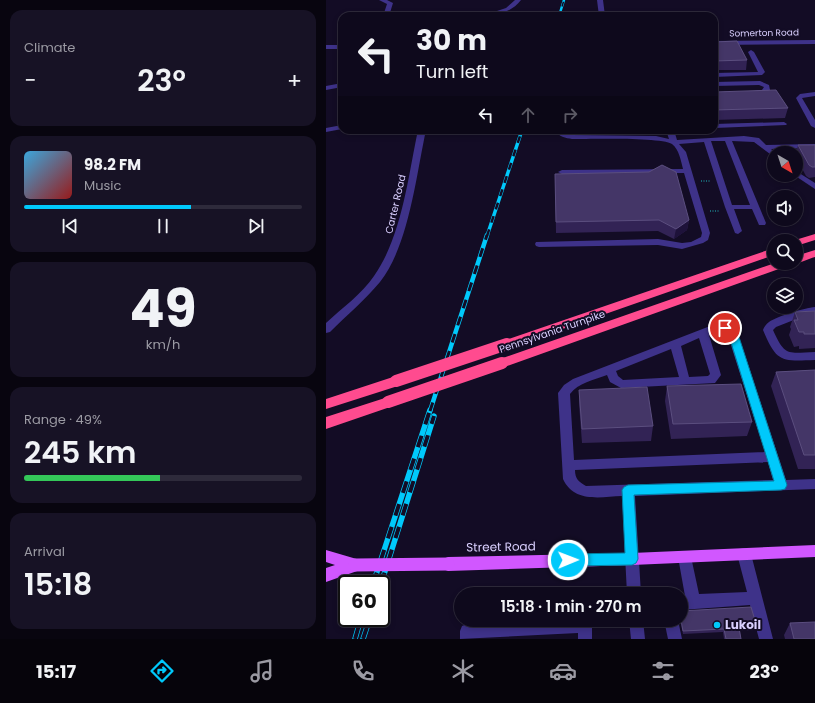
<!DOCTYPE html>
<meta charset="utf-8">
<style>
body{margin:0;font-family:Poppins,sans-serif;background:#171225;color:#f1f3f6;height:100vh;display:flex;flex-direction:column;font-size:15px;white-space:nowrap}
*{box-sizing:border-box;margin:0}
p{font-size:13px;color:#9b9aa3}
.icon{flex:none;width:22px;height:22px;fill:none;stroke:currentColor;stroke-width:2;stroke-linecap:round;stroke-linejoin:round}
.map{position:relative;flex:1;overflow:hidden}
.sheet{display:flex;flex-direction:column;gap:10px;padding:10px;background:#08050f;width:326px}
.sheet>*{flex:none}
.hud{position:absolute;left:12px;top:12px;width:380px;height:122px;border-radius:12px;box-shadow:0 2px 6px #0003,0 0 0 1px #2e2a3b;background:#0e091c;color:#f1f3f6;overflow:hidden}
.needle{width:26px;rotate:141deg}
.buttons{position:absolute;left:441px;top:146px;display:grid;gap:8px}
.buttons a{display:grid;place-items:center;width:36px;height:36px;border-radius:50%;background:#0e091c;box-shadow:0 2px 6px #0003,0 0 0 1px #2e2a3b;font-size:20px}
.speed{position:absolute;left:12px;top:575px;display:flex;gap:8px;font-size:20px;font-weight:700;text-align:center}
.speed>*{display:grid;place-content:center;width:52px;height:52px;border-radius:50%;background:#0e091c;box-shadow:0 2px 6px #0003,0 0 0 1px #2e2a3b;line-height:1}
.speed .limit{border:2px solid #111;border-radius:6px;background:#fff;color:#111}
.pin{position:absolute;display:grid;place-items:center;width:34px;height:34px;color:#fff;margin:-17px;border:2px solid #fff;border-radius:50%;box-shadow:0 1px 4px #0007}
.me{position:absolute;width:44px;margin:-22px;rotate:89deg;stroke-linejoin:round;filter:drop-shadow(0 0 3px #0008)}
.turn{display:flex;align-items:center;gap:14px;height:84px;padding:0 12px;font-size:18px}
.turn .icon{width:52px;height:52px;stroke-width:2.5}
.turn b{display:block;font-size:28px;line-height:34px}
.lanes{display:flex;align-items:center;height:38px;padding:0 12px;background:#0003;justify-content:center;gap:20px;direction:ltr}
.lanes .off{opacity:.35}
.big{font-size:30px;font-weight:600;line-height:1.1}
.sheet .tile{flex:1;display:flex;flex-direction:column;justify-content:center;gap:6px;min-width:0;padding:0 14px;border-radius:12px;background:#171225}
.sheet .dial{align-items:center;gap:0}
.dial b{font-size:52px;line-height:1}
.song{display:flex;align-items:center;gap:12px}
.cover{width:48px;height:48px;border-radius:6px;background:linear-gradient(135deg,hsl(200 70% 55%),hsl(0 70% 35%))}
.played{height:4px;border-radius:2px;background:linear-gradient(90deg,#00c9fb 60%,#2e2a3b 60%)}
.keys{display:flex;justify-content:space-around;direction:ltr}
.heat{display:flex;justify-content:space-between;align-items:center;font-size:22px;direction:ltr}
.charge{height:6px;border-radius:3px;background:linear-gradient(90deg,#34c759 49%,#2e2a3b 0)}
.trip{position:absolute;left:128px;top:587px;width:234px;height:40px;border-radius:20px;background:#0e091c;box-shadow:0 2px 6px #0003,0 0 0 1px #2e2a3b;font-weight:600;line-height:40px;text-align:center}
.tab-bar{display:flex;height:64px;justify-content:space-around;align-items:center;background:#06040b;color:#9b9aa3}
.tab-bar .icon{width:28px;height:28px}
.tab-bar .on{color:#00c9fb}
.tab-bar b{font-size:18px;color:#f1f3f6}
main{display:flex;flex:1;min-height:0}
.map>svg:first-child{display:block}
</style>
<main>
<section class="sheet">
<div class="tile"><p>Climate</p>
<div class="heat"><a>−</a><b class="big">23°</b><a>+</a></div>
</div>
<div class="tile">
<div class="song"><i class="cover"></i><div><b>98.2 FM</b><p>Music</p></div></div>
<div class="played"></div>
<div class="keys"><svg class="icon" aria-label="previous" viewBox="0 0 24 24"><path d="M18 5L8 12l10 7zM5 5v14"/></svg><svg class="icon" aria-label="pause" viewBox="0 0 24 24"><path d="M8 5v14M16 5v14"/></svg><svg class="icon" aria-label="next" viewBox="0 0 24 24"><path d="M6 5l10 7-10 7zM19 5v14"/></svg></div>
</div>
<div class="tile dial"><b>49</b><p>km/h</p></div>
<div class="tile"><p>Range · 49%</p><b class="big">245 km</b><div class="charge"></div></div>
<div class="tile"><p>Arrival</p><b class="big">15:18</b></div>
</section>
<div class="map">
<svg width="489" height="639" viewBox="0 0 489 639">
<rect width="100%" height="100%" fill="#130c25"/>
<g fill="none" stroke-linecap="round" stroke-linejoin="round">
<path stroke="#21bcc2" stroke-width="1" stroke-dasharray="1 1.5" stroke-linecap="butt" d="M375,181h9
M384,211h9"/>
<path fill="#3e3289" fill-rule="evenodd" d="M53,0h8l6,3 -4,13h-6l4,-12z
M189,0h6c-9,12 -24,16 -39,16l24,-8z
M271,0h6l2,16h-6z
M489,40v4l-101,1v-4z
M0,45h16v4h-16z
M425,50l3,2 11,20 -3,3 -48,2v-4l44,-1 -10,-20z
M434,81l9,4 1,5c-5,4 -10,5 -16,3v-2l8,-1 2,-3 -5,-2 -45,1v-4z
M16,83v4l-16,3v-4z
M489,92v4l-13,2 13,22v8l-4,-2 -15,-28 4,-4z
M458,122l3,2 -1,1 -72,3v-4z
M16,125v4l-16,3v-4z
M92,130h8c-10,46 -17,115 -46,152 -15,18 -33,33 -50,50l-4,1v-10c16,-15 36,-29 48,-47 28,-40 34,-99 44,-146z
M230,130h8l3,3 5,2 84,1 13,3 -3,-9h8l3,10 67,-4 15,2 7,7 49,-1v4l-44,1 5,4h-2v4l-20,-15 -22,-1 34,82 -1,2h-6l-7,-16h-18l8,22 -4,3 -3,-1 -10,-26 -21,-65 -25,2 7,8 24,81 -2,7 -5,3 -21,6 -24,-4 -119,2 -3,-1 -1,-2 1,-2 122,-3 24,4 9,-1 10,-5 1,-4 -18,-60 -122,1 -4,-2 4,-2 121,-1c-2,-8 -4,-20 -11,-25 -11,-7 -83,-5 -100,-5 -6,-1 -14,-2 -16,-9zM385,141h14l25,64h-18z
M470,171l19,12v6l-21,-14h2z
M489,307v6l-6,1 -33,13 -3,3c12,27 15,23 42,22v8c-34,1 -38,3 -52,-30 1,-3 3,-6 6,-8 9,-6 35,-14 46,-15z
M392,323l11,2 9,9 48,146 29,-1v10l-180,7 6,98h-14l-5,-98c-22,1 -48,7 -59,-17l-5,-86 6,-8 9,-6zM393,331h3l6,5 37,116 -191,8 -4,-66c8,-11 24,-14 37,-19l3,7 11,6 94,-5 6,-8 -12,-40zM373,338l11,36 -2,2 -19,1 -8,-31zM345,349l8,28 -56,3 -5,-4 -2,-5zM442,462l5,18 -187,6c-7,-4 -11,-7 -11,-16z
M418,548l5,1 2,5 22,85h-14l-9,-34 -69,5v-14h4l-7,-39 2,-5 5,-1 5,1 9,42 48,-2 -10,-38 2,-5z
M213,620h51l2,5v14h-14v-6l-118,6v-8l2,-5 5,-2z
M303,620h14l2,19h-14z
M338,620h14l4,19h-14z"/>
<path fill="#d157ff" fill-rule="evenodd" d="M489,545v12l-183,8 -184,6 -5,-2 -2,-5 2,-5 5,-2 184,-4z
M0,550l34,10 2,5 -2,5 -34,12v-14l9,-3 -9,-3z"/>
<path fill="#ff4b8f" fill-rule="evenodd" d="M489,234v6l-19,6v-5h-4z
M448,248v7l-263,92 -4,1 -4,-1 -2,-3 2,-3z
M489,250v7c-7,2 -14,6 -21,6h2v-7z
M449,263h16l-1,2 -283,101 -5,2 -5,-2 -1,-3 1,-3z
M70,376l5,1 2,4 -2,4 -75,24v-10z
M62,397l5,1 2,4 -2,4 -67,23v-12z"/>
<g stroke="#00c9fb" stroke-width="2.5">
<path id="rail-far3" d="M233,16l5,-16"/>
</g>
<g stroke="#00c9fb" stroke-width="3.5">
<path id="rail-far2" d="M161,236l35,-106"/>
</g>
<g stroke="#00c9fb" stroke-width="4.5">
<path id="rail-far1" d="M104,411l57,-176"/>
</g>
<g stroke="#00c9fb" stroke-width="5.5">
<path id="rail" d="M47,584l57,-174
M55,584l53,-168
M29,639l6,-21
M37,639l7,-21"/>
</g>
<use href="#rail-far3" stroke="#130c25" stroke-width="1.5" stroke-dasharray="5" stroke-linecap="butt"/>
<use href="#rail-far2" stroke="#130c25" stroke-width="2.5" stroke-dasharray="7" stroke-linecap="butt"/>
<use href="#rail-far1" stroke="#130c25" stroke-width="3" stroke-dasharray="9" stroke-linecap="butt"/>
<use href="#rail" stroke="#130c25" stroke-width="4" stroke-dasharray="12" stroke-linecap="butt"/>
<path stroke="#d157ff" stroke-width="13" d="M29,565l93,-1"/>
<path stroke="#ff4b8f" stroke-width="12" d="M70,381l111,-37
M62,402l114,-39"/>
</g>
<path fill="#322355" d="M388,42l33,18 -1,10h-32z
M388,92l74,16 -3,10 -71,2z
M472,145h17v32l-6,1 -3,-2 -10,-19v-4z
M229,174l134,46 -2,10 -13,9 -16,-8 -102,2z
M489,311v37l-16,1v-3l-5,1 -5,-12 2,-6 -1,-2 5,-15z
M489,370v99h-17l-27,-83 5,-14z
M341,386l85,36 -5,14 -76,3 -6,-38z
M253,390l74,36 -2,15 -69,2 -3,-39z
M354,620h1l76,7 -2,3 -15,1 1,8h-17l-1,-7 -40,2z
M464,623l25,16h-30l-1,-4z"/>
<path fill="#1e123a" d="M363,220l-2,10 -13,9 2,-10z"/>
<path fill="#443667" stroke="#5b4e7f" d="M411,41l10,19 -33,1v-19z
M450,90l12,18 -74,2v-18z
M472,145h17v22h-3l-3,-2z
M336,165l14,7 13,48 -13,9 -17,-9 -103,2 -1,-48 94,-2z
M489,311v23h-11v-2h-5l-5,-12h4l-3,-8z
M489,370v85h-11l-28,-83z
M415,384l11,38 -79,2 -6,-38z
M321,387l6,39 -71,3 -3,-39z
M425,607l6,20 -18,1 2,11h-15l-2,-10 -41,2 -2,-11v-9z
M489,622v17h-21l-4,-16z"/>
<path fill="#00c9fb" stroke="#0083a3" d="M399,325l13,9 49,151 -2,4 -4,1 -147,5 4,64 -2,4 -4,2 -64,1 -4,-2 -2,-4 2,-4 4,-2 57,-1 -3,-63 2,-3 4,-2 146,-4 -45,-145 -9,-8z"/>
<circle fill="#00c9fb" stroke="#130c25" stroke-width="1.5" cx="391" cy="625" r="4"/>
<g text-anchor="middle" stroke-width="4" stroke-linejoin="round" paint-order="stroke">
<g font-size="9" fill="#dad0ff" stroke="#130c25">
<text transform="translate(438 33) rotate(-1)" y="3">Somerton Road</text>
</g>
<g font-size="10" fill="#dad0ff" stroke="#130c25">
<text transform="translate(69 204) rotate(-77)" y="4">Carter Road</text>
<text transform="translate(226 331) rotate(-19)" y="4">Pennsylvania Turnpike</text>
</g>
<g font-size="12" fill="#dad0ff" stroke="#130c25">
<text transform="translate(175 547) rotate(-1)" y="4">Street Road</text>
</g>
<g font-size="12" font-weight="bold" fill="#dad0ff" stroke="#130c25" text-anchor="start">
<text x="399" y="629">Lukoil</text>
</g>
</g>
</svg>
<div class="buttons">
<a><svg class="needle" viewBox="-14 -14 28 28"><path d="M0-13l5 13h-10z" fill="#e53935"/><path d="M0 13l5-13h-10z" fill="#9b9aa3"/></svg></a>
<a><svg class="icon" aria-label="sound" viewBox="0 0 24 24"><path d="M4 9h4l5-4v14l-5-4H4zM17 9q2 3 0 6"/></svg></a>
<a><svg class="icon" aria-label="search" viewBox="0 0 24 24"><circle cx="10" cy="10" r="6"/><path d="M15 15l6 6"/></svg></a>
<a><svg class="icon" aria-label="layers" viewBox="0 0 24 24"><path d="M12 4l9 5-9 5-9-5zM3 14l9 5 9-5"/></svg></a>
</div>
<div class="speed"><div class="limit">60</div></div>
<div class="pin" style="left:399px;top:328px;background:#d93025"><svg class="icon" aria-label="arrive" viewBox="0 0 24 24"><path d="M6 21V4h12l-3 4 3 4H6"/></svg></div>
<svg class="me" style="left:242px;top:560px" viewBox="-20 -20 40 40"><circle r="17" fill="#00c9fb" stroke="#fff" stroke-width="3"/><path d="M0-11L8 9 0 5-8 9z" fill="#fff"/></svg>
<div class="trip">15:18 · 1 min · 270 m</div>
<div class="hud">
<div class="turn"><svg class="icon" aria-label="left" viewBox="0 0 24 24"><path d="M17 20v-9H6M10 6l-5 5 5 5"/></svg><div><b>30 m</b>Turn left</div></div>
<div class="lanes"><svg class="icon" aria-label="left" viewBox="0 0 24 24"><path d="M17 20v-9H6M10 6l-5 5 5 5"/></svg><svg class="icon off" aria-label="ahead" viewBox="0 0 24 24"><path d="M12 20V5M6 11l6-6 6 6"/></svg><svg class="icon off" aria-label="right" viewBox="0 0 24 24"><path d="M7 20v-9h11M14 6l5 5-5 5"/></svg></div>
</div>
</div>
</main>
<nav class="tab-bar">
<b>15:17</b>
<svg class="icon on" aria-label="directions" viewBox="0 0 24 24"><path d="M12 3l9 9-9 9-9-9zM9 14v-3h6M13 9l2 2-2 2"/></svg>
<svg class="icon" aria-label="music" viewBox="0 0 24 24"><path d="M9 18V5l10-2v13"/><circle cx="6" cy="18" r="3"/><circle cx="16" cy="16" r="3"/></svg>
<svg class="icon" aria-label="phone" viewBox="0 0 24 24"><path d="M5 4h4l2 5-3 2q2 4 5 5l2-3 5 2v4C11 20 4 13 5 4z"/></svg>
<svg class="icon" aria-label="climate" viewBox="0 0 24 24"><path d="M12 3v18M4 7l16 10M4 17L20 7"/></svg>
<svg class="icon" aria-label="car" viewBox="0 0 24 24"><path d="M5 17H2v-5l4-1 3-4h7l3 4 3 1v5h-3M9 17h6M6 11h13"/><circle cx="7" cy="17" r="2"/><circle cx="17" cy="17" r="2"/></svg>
<svg class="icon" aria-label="filters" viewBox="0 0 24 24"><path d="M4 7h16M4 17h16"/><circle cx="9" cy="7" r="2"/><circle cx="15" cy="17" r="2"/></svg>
<b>23°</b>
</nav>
